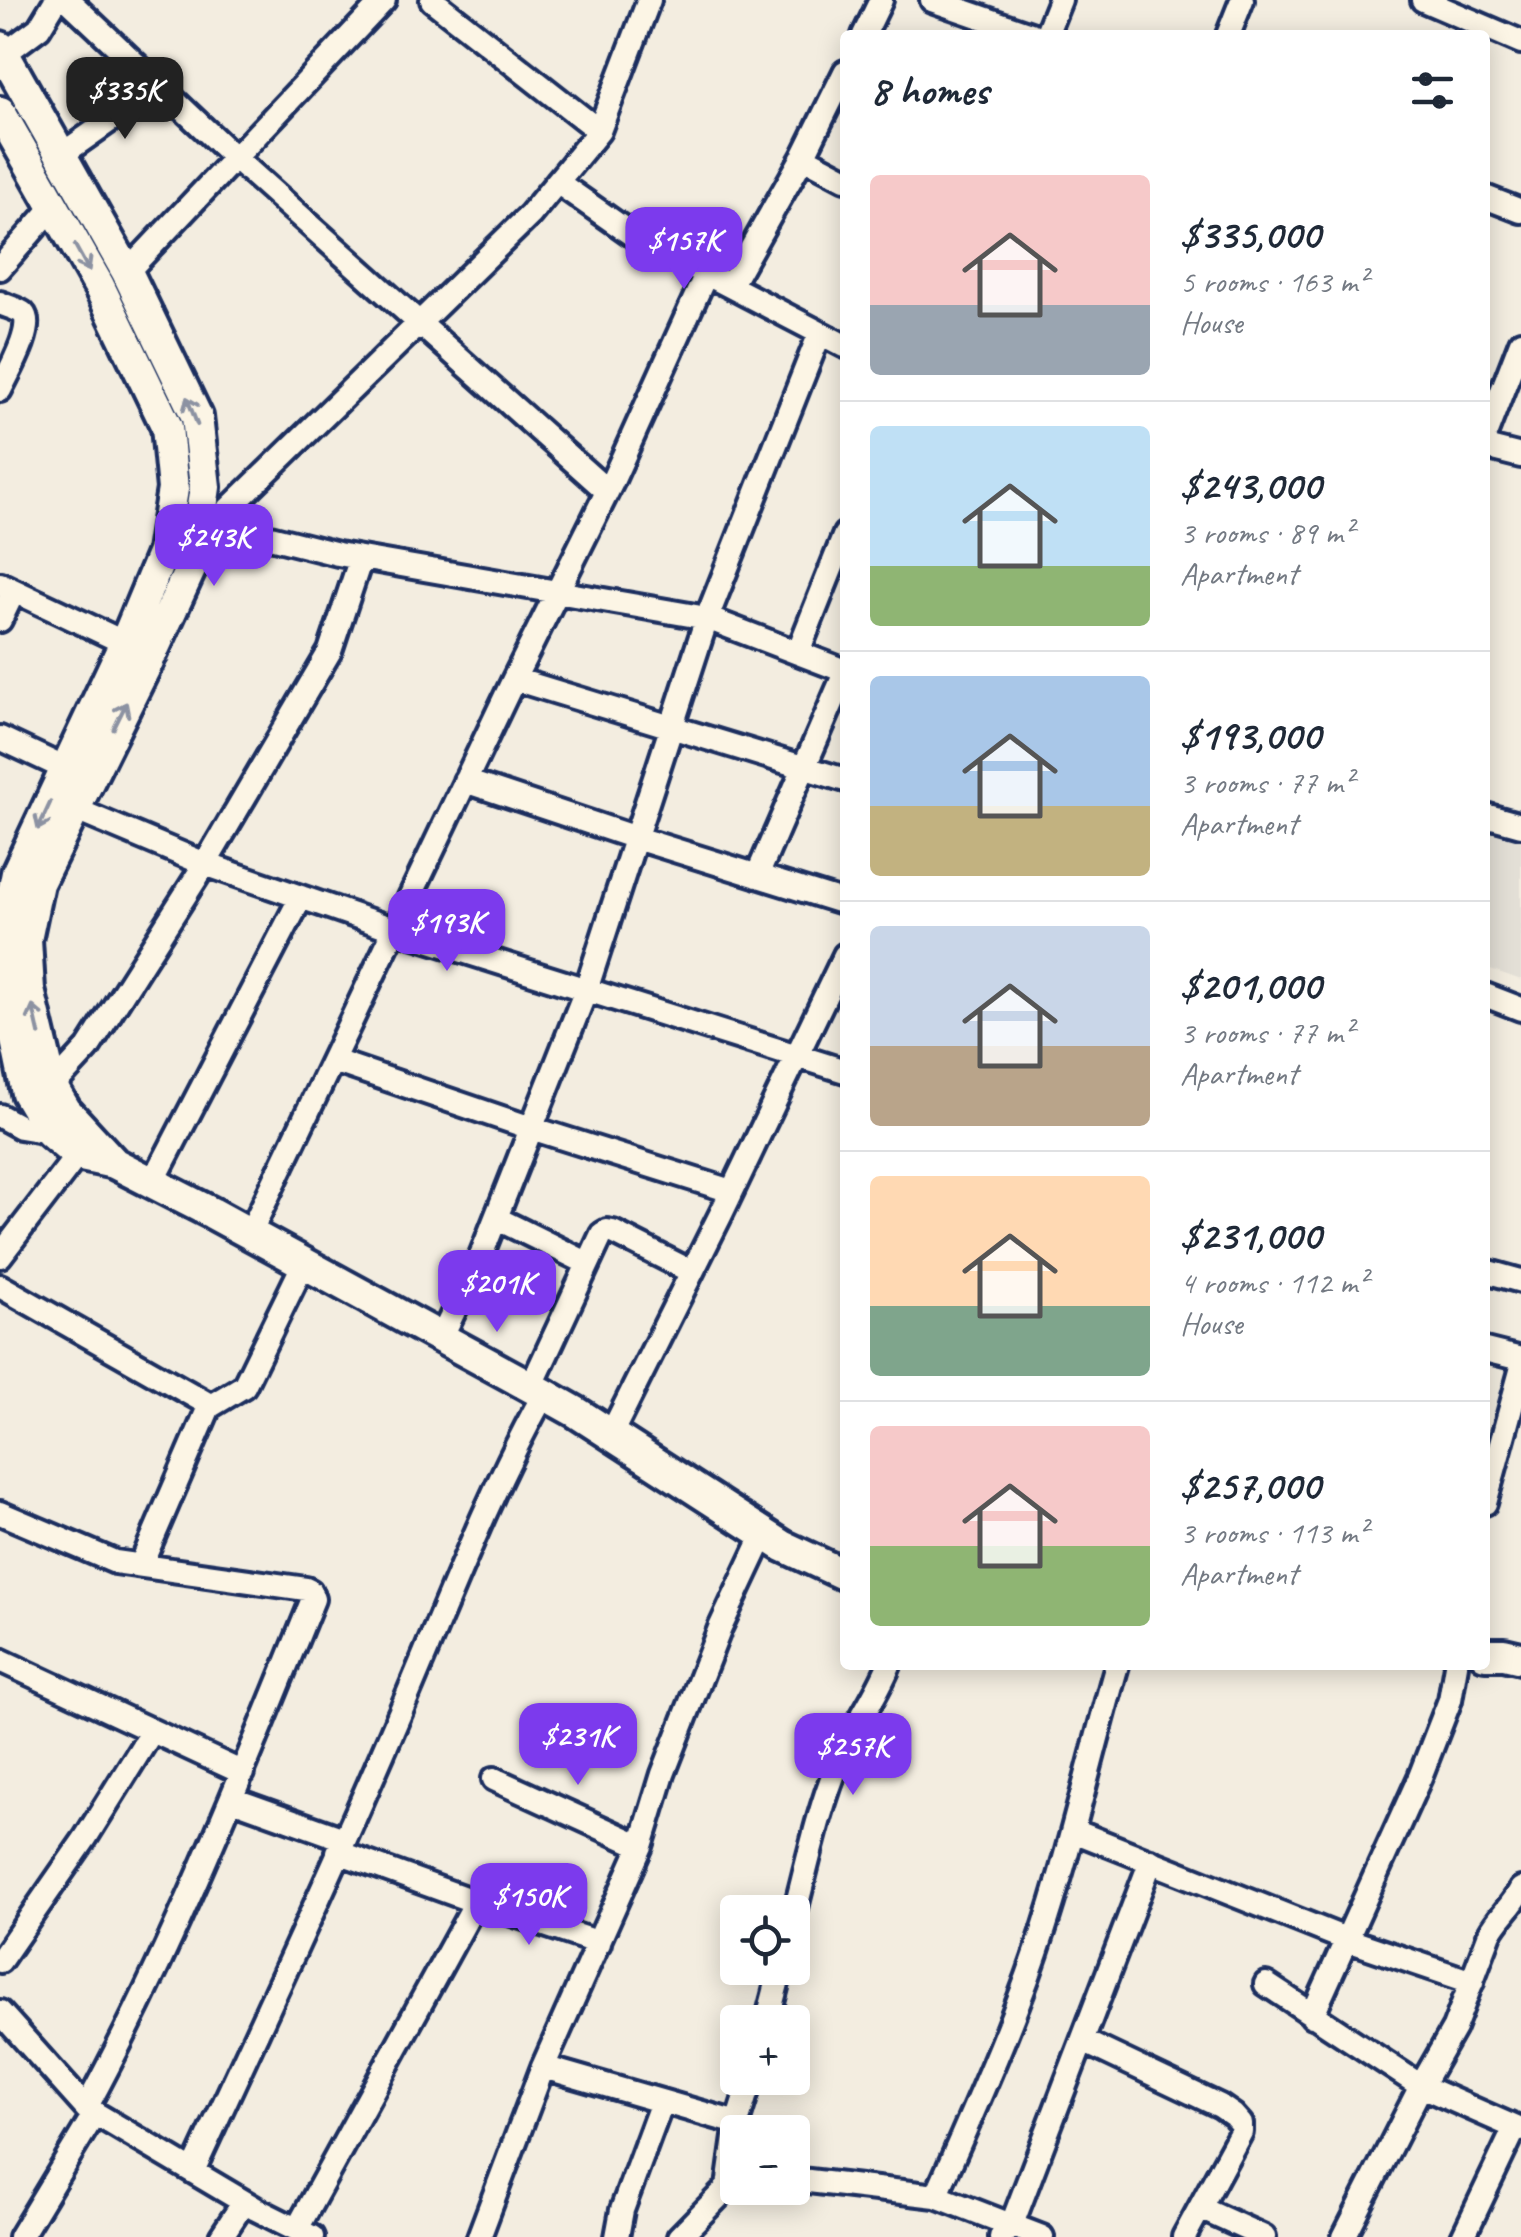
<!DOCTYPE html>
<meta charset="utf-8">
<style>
:root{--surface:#fff;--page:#f6f6f7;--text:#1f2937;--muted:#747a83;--line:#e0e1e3;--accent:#7c3aed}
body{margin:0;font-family:Caveat,sans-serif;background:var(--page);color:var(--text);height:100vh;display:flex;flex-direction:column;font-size:38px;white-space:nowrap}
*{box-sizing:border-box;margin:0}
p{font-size:32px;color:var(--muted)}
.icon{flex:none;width:55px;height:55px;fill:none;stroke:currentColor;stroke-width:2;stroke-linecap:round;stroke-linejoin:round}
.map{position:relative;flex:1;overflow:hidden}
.drawer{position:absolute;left:840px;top:30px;width:650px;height:1640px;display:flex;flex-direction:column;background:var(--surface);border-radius:10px;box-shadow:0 5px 25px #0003}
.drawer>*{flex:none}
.controls{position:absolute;left:720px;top:1895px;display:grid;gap:20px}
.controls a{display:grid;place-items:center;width:90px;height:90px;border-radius:10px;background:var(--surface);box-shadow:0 5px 25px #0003;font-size:50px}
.price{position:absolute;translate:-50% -85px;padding:0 22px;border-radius:20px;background:var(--accent);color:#fff;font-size:32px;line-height:65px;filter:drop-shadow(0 2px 5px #0008)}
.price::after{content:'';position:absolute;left:50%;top:60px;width:30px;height:22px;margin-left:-15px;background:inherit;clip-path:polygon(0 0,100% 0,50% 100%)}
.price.active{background:#222;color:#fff}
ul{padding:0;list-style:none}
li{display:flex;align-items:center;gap:30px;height:250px;padding:0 30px}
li+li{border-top:2px solid var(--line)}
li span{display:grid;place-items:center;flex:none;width:280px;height:200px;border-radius:10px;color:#555}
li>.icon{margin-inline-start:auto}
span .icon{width:120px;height:120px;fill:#fffc;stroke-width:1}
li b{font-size:42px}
h2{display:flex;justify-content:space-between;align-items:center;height:120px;padding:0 30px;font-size:42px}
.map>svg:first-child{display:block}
.built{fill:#e3dfd6}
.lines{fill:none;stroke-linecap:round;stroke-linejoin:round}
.minor-casing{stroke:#1b2f5e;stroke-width:30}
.major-casing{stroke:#1b2f5e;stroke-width:38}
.minor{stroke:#fcf5e5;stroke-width:22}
.major{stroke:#fcf5e5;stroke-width:30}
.oneway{stroke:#8c92a2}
</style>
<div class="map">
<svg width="1521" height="2237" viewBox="0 0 1521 2237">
<rect width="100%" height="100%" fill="#f3ede0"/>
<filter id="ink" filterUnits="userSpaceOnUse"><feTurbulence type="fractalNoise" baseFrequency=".01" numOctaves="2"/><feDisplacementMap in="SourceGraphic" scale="20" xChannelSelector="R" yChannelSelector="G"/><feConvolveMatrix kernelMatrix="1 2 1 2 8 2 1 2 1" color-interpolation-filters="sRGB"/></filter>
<g filter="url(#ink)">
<path class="built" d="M1485,822L1521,832V980L1485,967Z"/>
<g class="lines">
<defs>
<path id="minor" d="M68,0L235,158L607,491
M432,0L599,131
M932,0L1033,35
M1423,0L1521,42
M864,35L881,0
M1046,35L1060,0
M1228,35L1242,0
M4,54L39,28L56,0
M61,155L159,86
M803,157L845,179
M557,182L634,236L845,346
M1485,197L1521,211
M0,268L53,207
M127,272L384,0
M730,286L803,157L845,72
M0,303C6,306 18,309 23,313C36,326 7,375 0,390
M1485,435L1521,342
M1485,447L1521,456
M222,516L236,527L246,531L338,554L707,618L845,671
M197,540L530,215L599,131L649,0
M0,584L125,643
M0,620L14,591
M798,652L845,534
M514,679L845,780
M0,738L66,769
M465,781L636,838L845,903
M74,809L205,864L396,930L845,1071
M1485,815L1521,825
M757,876L845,673
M1485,995L1521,1009
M334,1061L531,1128L731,1191
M52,1087L88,1048L205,864L330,651L361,558
M0,1116L20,1127L50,1132
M153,1182L301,897
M496,1218L587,1263
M250,1233L514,679L612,482L706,274
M0,1256L85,1145
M1485,1271L1521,1281
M0,1286L210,1405
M441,1338L480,1258L586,990L707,618L820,333
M1485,1350L1521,1359
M531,1387L602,1234L607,1231L613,1232L692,1272
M611,1434L721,1214L845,955
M1485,1503L1521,1371
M0,1513L115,1562L306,1589L310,1591L313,1599C243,1771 175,1944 86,2108
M141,1565L209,1407L244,1386L304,1263
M0,1660L243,1773
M494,1779L641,1846
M232,1799L344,1839
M1074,1831L1348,1940L1472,1982
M476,1902L599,1943
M792,1923C807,1867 818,1809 841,1756C855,1725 876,1697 889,1665
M0,1961L86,1837L152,1731
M1266,1984L1421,2086L1521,2130
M0,2012L86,2108L256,2209L312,2237
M1312,2016L1420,1777L1450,1700L1456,1665
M767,2022L781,1968
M1083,2041L1220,2106L1233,2115L1241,2124V2132L1184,2237
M543,2067L737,2123
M193,2171C262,2022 332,1872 397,1720C444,1611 486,1498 544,1394
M792,2179L936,2196L1042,2237
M728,2187L737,2123L751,2078
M936,2196C968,2123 1001,2050 1028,1976C1065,1874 1087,1769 1117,1665
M1200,2208L1264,2237
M297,2229L476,1902L338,1852
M20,2237L95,2113
M221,2237L244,2202
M479,2237L543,2067L641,1846L663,1774L720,1628L764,1534
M617,2237L622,2210L662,2102
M679,2237L728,2187L738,2185
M1001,2237L1012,2224L1151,1861
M1344,2237L1421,2086L1454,2028L1490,1933C1499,1916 1513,1906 1521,1889
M1463,2237L1515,2128"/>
<path id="major" d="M0,47L127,272L197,417L205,487L194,561L148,661L38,883L26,940L29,990L52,1087L66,1111L114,1163
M0,112L99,286L167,427L173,489L163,552L125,643L17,873L4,939L7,996L27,1093L50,1132L77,1155L114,1163L212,1213L544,1394L576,1412L783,1546L845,1575
M1485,1654H1504L1521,1658"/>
</defs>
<use href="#minor" class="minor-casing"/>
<use href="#major" class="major-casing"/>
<use href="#minor" class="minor"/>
<use href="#major" class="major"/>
</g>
<defs><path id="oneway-shaft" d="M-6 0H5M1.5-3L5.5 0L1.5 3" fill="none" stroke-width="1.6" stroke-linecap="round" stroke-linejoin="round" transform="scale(2.5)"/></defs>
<g class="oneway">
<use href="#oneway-shaft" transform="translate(82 258) rotate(61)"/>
<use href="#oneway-shaft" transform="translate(192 411) rotate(-111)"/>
<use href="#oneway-shaft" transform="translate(120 716) rotate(-64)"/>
<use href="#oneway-shaft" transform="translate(44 816) rotate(115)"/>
<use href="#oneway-shaft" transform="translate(36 1020) rotate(-103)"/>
</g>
</g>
</svg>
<div class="controls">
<a><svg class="icon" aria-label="locate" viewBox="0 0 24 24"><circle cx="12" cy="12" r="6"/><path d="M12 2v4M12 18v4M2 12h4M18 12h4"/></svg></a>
<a>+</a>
<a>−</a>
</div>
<b class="price active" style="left:125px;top:142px">$335K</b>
<b class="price" style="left:684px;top:292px">$157K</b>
<b class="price" style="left:214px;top:589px">$243K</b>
<b class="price" style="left:447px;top:974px">$193K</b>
<b class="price" style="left:497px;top:1335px">$201K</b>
<b class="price" style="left:578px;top:1788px">$231K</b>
<b class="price" style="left:853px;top:1798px">$257K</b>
<b class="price" style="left:529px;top:1948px">$150K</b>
<section class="drawer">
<h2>8 homes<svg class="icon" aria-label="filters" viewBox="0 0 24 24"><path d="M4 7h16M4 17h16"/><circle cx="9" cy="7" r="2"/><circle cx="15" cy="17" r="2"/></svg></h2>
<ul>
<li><span style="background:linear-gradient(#f6c9c9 65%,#9aa5b1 0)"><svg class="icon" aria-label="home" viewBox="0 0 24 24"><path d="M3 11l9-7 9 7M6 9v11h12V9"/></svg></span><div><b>$335,000</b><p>5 rooms · 163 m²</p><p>House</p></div></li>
<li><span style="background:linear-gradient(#bfe0f5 70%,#8fb573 0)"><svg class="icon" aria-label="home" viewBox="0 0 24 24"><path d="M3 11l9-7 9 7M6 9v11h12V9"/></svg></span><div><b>$243,000</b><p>3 rooms · 89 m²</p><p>Apartment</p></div></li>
<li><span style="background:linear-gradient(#a9c7e8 65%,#c2b280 0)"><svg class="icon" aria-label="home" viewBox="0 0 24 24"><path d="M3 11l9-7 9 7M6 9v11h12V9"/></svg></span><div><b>$193,000</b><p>3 rooms · 77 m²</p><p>Apartment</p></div></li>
<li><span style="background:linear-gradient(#c9d6e8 60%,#b9a48a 0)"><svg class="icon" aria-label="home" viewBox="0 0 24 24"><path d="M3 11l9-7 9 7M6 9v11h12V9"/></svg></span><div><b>$201,000</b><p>3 rooms · 77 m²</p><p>Apartment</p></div></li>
<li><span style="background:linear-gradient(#ffd9b3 65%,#7fa58c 0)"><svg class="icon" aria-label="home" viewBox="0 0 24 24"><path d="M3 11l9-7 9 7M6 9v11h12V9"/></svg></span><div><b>$231,000</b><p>4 rooms · 112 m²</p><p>House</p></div></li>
<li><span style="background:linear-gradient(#f6c9c9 60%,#8fb573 0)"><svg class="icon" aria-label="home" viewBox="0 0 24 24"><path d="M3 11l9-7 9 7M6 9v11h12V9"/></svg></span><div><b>$257,000</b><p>3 rooms · 113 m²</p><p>Apartment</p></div></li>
</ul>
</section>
</div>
